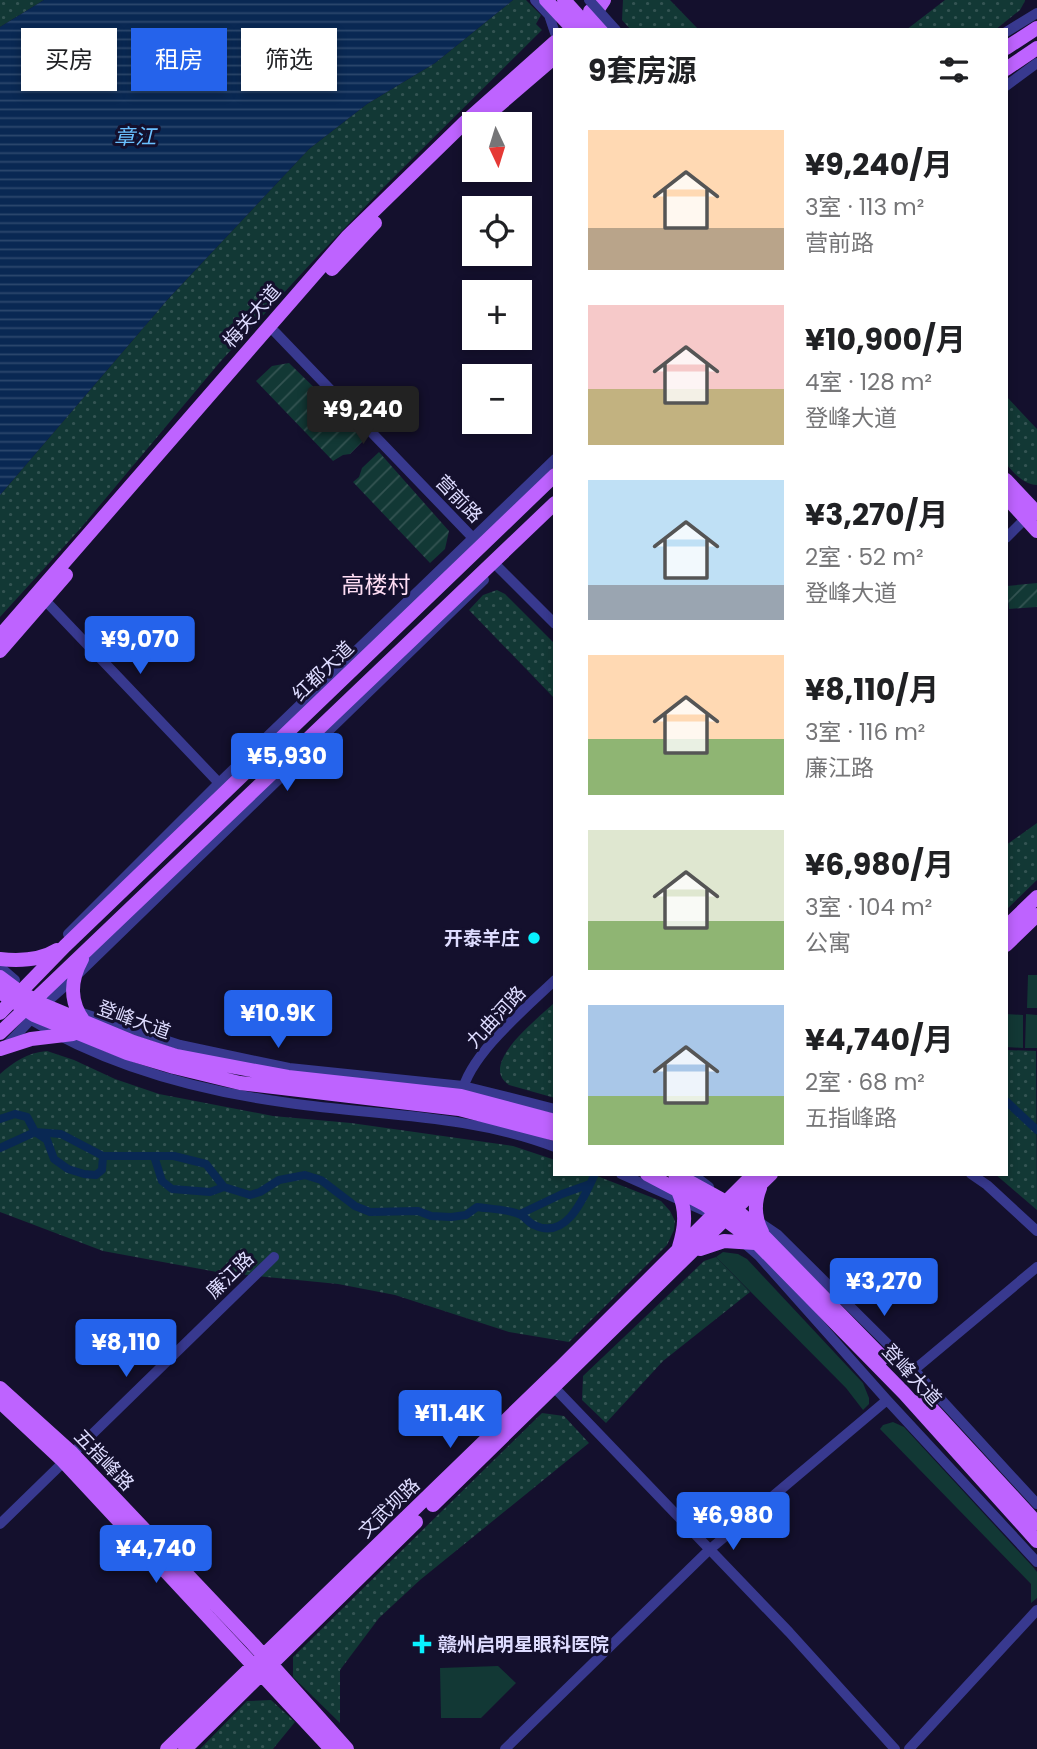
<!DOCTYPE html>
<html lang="zh">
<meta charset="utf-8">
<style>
:root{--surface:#fff;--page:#f6f6f6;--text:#202124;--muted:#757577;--accent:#2563eb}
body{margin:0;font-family:Poppins,"Noto Sans SC",sans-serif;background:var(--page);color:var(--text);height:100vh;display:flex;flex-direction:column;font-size:26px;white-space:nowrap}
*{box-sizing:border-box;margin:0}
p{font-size:23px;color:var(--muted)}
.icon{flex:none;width:38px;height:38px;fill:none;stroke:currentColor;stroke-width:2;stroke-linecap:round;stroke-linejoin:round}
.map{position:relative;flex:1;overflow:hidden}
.panel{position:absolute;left:553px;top:28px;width:455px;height:1148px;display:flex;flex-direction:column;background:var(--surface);border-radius:0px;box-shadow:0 4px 10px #0003}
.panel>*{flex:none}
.banner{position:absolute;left:21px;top:28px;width:427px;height:63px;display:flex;gap:14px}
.needle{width:46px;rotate:176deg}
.controls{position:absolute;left:462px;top:112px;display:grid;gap:14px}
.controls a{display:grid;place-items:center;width:70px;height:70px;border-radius:0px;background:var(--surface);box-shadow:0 4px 10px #0003;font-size:35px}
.price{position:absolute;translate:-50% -60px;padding:0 16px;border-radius:7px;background:var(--accent);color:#fff;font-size:23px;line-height:46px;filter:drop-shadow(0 2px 4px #0008)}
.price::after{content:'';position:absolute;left:50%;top:42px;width:21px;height:16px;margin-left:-10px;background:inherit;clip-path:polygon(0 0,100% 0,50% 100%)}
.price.active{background:#222;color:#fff}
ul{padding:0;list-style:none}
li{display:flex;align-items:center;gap:21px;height:175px;padding:0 35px}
li span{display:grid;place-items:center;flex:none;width:196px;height:140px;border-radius:0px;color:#555}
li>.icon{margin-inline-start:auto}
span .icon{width:84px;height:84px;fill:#fffc;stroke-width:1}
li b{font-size:30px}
h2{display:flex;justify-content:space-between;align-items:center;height:84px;padding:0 35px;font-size:30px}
.tag{padding:0 24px;border-radius:0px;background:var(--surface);box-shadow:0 4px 10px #0003;font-size:24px;line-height:63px}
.tag.active{background:var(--accent);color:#fff}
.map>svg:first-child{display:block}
.grass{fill:#123835}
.park{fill:url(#park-dots)}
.garden{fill:url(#garden-furrows)}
.water{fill:url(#water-rules)}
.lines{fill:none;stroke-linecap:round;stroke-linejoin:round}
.canal{stroke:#092853;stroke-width:8}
.minor{stroke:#38398f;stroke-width:10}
.major{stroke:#be63ff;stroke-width:14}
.minor-bridge{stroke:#38398f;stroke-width:10}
.major-bridge{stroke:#be63ff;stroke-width:14}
.poi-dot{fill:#08f1ff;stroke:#14102d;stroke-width:2.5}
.labels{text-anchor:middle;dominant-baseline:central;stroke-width:6;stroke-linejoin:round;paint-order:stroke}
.street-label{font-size:19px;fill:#dedcff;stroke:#14102d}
.poi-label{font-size:19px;font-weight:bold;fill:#dedcff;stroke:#14102d;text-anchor:end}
.water-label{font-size:21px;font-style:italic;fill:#6ac1ff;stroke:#14102d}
.quarter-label{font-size:23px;fill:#ffdef4;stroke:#14102d}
</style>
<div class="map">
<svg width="1037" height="1749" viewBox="0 0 1037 1749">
<defs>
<pattern id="park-dots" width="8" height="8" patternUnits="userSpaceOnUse" patternTransform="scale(1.75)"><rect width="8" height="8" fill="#123835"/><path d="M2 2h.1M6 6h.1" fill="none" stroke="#345453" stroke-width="1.8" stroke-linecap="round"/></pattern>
<pattern id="garden-furrows" width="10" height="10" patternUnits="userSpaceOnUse" patternTransform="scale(1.75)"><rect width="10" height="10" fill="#123835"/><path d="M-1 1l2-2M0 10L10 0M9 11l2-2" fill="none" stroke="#345453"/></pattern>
<pattern id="water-rules" width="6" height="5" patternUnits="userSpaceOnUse" patternTransform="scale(1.75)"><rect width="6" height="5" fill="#092853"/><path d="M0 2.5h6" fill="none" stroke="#2c476d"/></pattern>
</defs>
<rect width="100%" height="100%" fill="#14102d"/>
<path class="grass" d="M1028,975H1037V1008H1027Z
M1006,1014L1023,1015V1048L1006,1047Z
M1026,1014L1037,1015V1048H1025Z
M723,1252L738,1254L747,1259L863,1383L869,1398V1404L863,1410L846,1388L716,1257Z
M893,1422L904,1427L1034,1568L1037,1572V1598L1031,1603V1584L880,1429L883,1425Z
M498,1666L516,1683L481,1718H441L440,1668Z"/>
<path class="park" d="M0,0H44L0,27Z
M513,0H526L541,15L536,24L542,30L386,185L315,259L220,362L80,529L0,617V495L168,299L309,149L367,104L435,63Z
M623,0H670L699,30H631L622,20Z
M945,0H1025V1L1020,10L995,30H906Z
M1006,396L1037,429V485C1023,484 1015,474 1006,464Z
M497,590L505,594L555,644V699L469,610L483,595Z
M1037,823V880L1006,910V845Z
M555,1002V1098L509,1085C477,1064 539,1018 555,1002Z
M1006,1050L1036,1051L1037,1210L995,1174H1006Z
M47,1051L74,1060L115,1079L159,1094L273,1116L351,1123L513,1146L555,1160V1174H592L661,1201L670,1211L675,1221L674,1230L667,1245L569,1342L509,1332L395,1295L338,1284L217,1272L103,1251L0,1212V1074C15,1061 27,1053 47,1051Z
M716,1257L750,1292L663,1361L606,1423L582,1400L583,1376L704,1261Z
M542,1413L564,1416L589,1443L420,1580L379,1618L340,1670V1723L293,1677V1657Z
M271,1700L295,1722L273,1749H200L247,1701Z"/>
<path class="garden" d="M289,363L366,438L350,454L343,455L333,461L256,381L272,366Z
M379,452L449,531L445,549L430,563L353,482L359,477L362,468Z
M1037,583V607L1009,609L1007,586Z"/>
<path class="water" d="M44,0H513L435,63L367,104L309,149L168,299L0,495V27Z"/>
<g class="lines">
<path class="canal" d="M1006,1101L1037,1130
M0,1119L15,1114L27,1117L35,1132L47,1140L54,1159L68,1169L84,1174L96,1175L102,1170L103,1156H154L162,1181L172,1189L210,1192L224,1187L250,1195L260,1192L279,1180L305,1175L321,1180L355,1206L370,1212L418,1211L431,1216L451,1217L466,1215L477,1207C490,1209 509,1209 521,1215C526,1218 529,1223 534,1225C567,1241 584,1197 595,1174
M0,1148L35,1132L61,1134L103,1156
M154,1156H174L206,1164L224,1187
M520,1214L562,1194L590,1184"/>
<path class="minor" d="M535,0L549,15L555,33
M1006,32L1037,13
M1006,86L1037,63
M275,332L473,538
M1006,538L1030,514
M498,567L555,624
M40,595L219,783
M68,934L219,783L555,459
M0,967L15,980
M76,1011L180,1045L289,1068L463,1086L555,1109
M28,1018C106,1066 199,1091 289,1103C378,1116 469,1114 555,1147
M7,1045L48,1001L73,979L484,580
M462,1093C469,1055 527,1007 555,980
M621,1174L707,1212
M692,1174L709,1187
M971,1174L987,1185L1037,1231
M756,1220L778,1235L914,1370L1037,1504
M743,1242L759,1256L887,1400L1037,1562
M914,1370L1037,1267
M549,1382L789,1632L895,1749
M0,1524L274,1257
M505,1749L709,1550L887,1400
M909,1749L1037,1610"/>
<path class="major" d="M590,11L608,30
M581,30L594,15L604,0
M1006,48L1037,28
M1006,69L1037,48
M477,124L555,57
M332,269L375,223
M1006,480L1037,513
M1006,497L1037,531
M0,636L347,237L464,123L555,42
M0,651L66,575
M1006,927L1037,897
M1006,945L1037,915
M0,959C19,961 41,960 57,950
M82,959C70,981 69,1002 85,1023
M0,977L20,992L44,1005L133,1042L176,1056L288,1077L461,1096L555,1121
M0,992L34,1015L127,1053L174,1067L240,1083L459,1109L555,1134
M0,1013L65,946L555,475
M0,1033L555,503
M0,1049L31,1039L73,1034
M647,1174L704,1204L758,1244L904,1393L1037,1541
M675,1174L726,1202L748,1220L883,1358
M760,1188C754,1203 754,1217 762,1232
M678,1191C687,1211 685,1227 679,1247
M700,1249L724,1241L755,1243
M0,1388L72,1453L253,1644L347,1749
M922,1398L1037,1523
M0,1402L63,1461L331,1749
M433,1505L771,1174
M167,1749L562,1366L754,1174
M185,1749L416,1522"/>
<path class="minor-bridge" d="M589,0L616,30"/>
<path class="major-bridge" d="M546,0L574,30
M564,0L591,30"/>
</g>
<g class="poi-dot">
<circle cx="534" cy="938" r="7"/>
<path d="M418.5 1633.5h7v7h7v7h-7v7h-7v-7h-7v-7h7z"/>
</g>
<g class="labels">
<g class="street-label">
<text transform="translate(252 316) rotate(-49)">梅关大道</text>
<text transform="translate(459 499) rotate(46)">营前路</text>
<text transform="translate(323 671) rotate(-44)">红都大道</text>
<text transform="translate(496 1017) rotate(-47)">九曲河路</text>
<text transform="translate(134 1020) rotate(20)">登峰大道</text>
<text transform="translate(230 1275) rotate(-44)">廉江路</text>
<text transform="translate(912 1375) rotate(47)">登峰大道</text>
<text transform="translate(104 1460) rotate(46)">五指峰路</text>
<text transform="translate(389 1508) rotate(-44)">文武坝路</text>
</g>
<g class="poi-label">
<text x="520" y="938">开泰羊庄</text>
<text x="438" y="1644" text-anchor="start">赣州启明星眼科医院</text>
</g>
<g class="water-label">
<text x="135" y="136">章江</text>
</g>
<g class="quarter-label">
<text x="376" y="585">高楼村</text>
</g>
</g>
</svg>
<div class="controls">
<a><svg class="needle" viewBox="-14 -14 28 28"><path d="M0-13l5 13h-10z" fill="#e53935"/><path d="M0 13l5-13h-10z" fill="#757577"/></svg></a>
<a><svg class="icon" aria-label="locate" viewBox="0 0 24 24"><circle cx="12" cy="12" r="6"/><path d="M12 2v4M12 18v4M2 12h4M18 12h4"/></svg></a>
<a>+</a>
<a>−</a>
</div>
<b class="price active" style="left:363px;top:446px">¥9,240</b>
<b class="price" style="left:140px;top:676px">¥9,070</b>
<b class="price" style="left:287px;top:793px">¥5,930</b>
<b class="price" style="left:278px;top:1050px">¥10.9K</b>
<b class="price" style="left:884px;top:1318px">¥3,270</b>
<b class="price" style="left:126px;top:1379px">¥8,110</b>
<b class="price" style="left:450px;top:1450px">¥11.4K</b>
<b class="price" style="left:733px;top:1552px">¥6,980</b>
<b class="price" style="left:156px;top:1585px">¥4,740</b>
<div class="banner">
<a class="tag">买房</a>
<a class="tag active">租房</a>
<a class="tag">筛选</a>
</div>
<section class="panel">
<h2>9套房源<svg class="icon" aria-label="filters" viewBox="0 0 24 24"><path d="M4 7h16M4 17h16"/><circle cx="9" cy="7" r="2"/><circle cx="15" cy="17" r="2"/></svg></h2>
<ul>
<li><span style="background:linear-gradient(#ffd9b3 70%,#b9a48a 0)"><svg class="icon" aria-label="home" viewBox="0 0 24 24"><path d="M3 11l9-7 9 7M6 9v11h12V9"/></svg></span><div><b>¥9,240/月</b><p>3室 · 113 m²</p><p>营前路</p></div></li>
<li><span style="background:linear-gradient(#f6c9c9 60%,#c2b280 0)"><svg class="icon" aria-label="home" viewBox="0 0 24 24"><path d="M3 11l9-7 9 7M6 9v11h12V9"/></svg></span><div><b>¥10,900/月</b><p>4室 · 128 m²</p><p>登峰大道</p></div></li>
<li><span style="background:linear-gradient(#bfe0f5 75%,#9aa5b1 0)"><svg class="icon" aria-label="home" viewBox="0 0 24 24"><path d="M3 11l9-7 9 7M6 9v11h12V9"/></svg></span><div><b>¥3,270/月</b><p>2室 · 52 m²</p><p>登峰大道</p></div></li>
<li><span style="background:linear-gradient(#ffd9b3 60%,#8fb573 0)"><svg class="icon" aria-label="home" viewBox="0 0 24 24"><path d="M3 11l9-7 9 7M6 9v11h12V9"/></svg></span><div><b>¥8,110/月</b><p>3室 · 116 m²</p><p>廉江路</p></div></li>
<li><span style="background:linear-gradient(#dfe7d0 65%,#8fb573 0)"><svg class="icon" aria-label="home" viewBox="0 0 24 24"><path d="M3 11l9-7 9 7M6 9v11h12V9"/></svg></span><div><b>¥6,980/月</b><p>3室 · 104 m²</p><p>公寓</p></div></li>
<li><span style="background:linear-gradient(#a9c7e8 65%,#8fb573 0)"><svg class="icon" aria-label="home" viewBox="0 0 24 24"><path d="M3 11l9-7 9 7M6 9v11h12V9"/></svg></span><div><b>¥4,740/月</b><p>2室 · 68 m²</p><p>五指峰路</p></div></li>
</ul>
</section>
</div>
